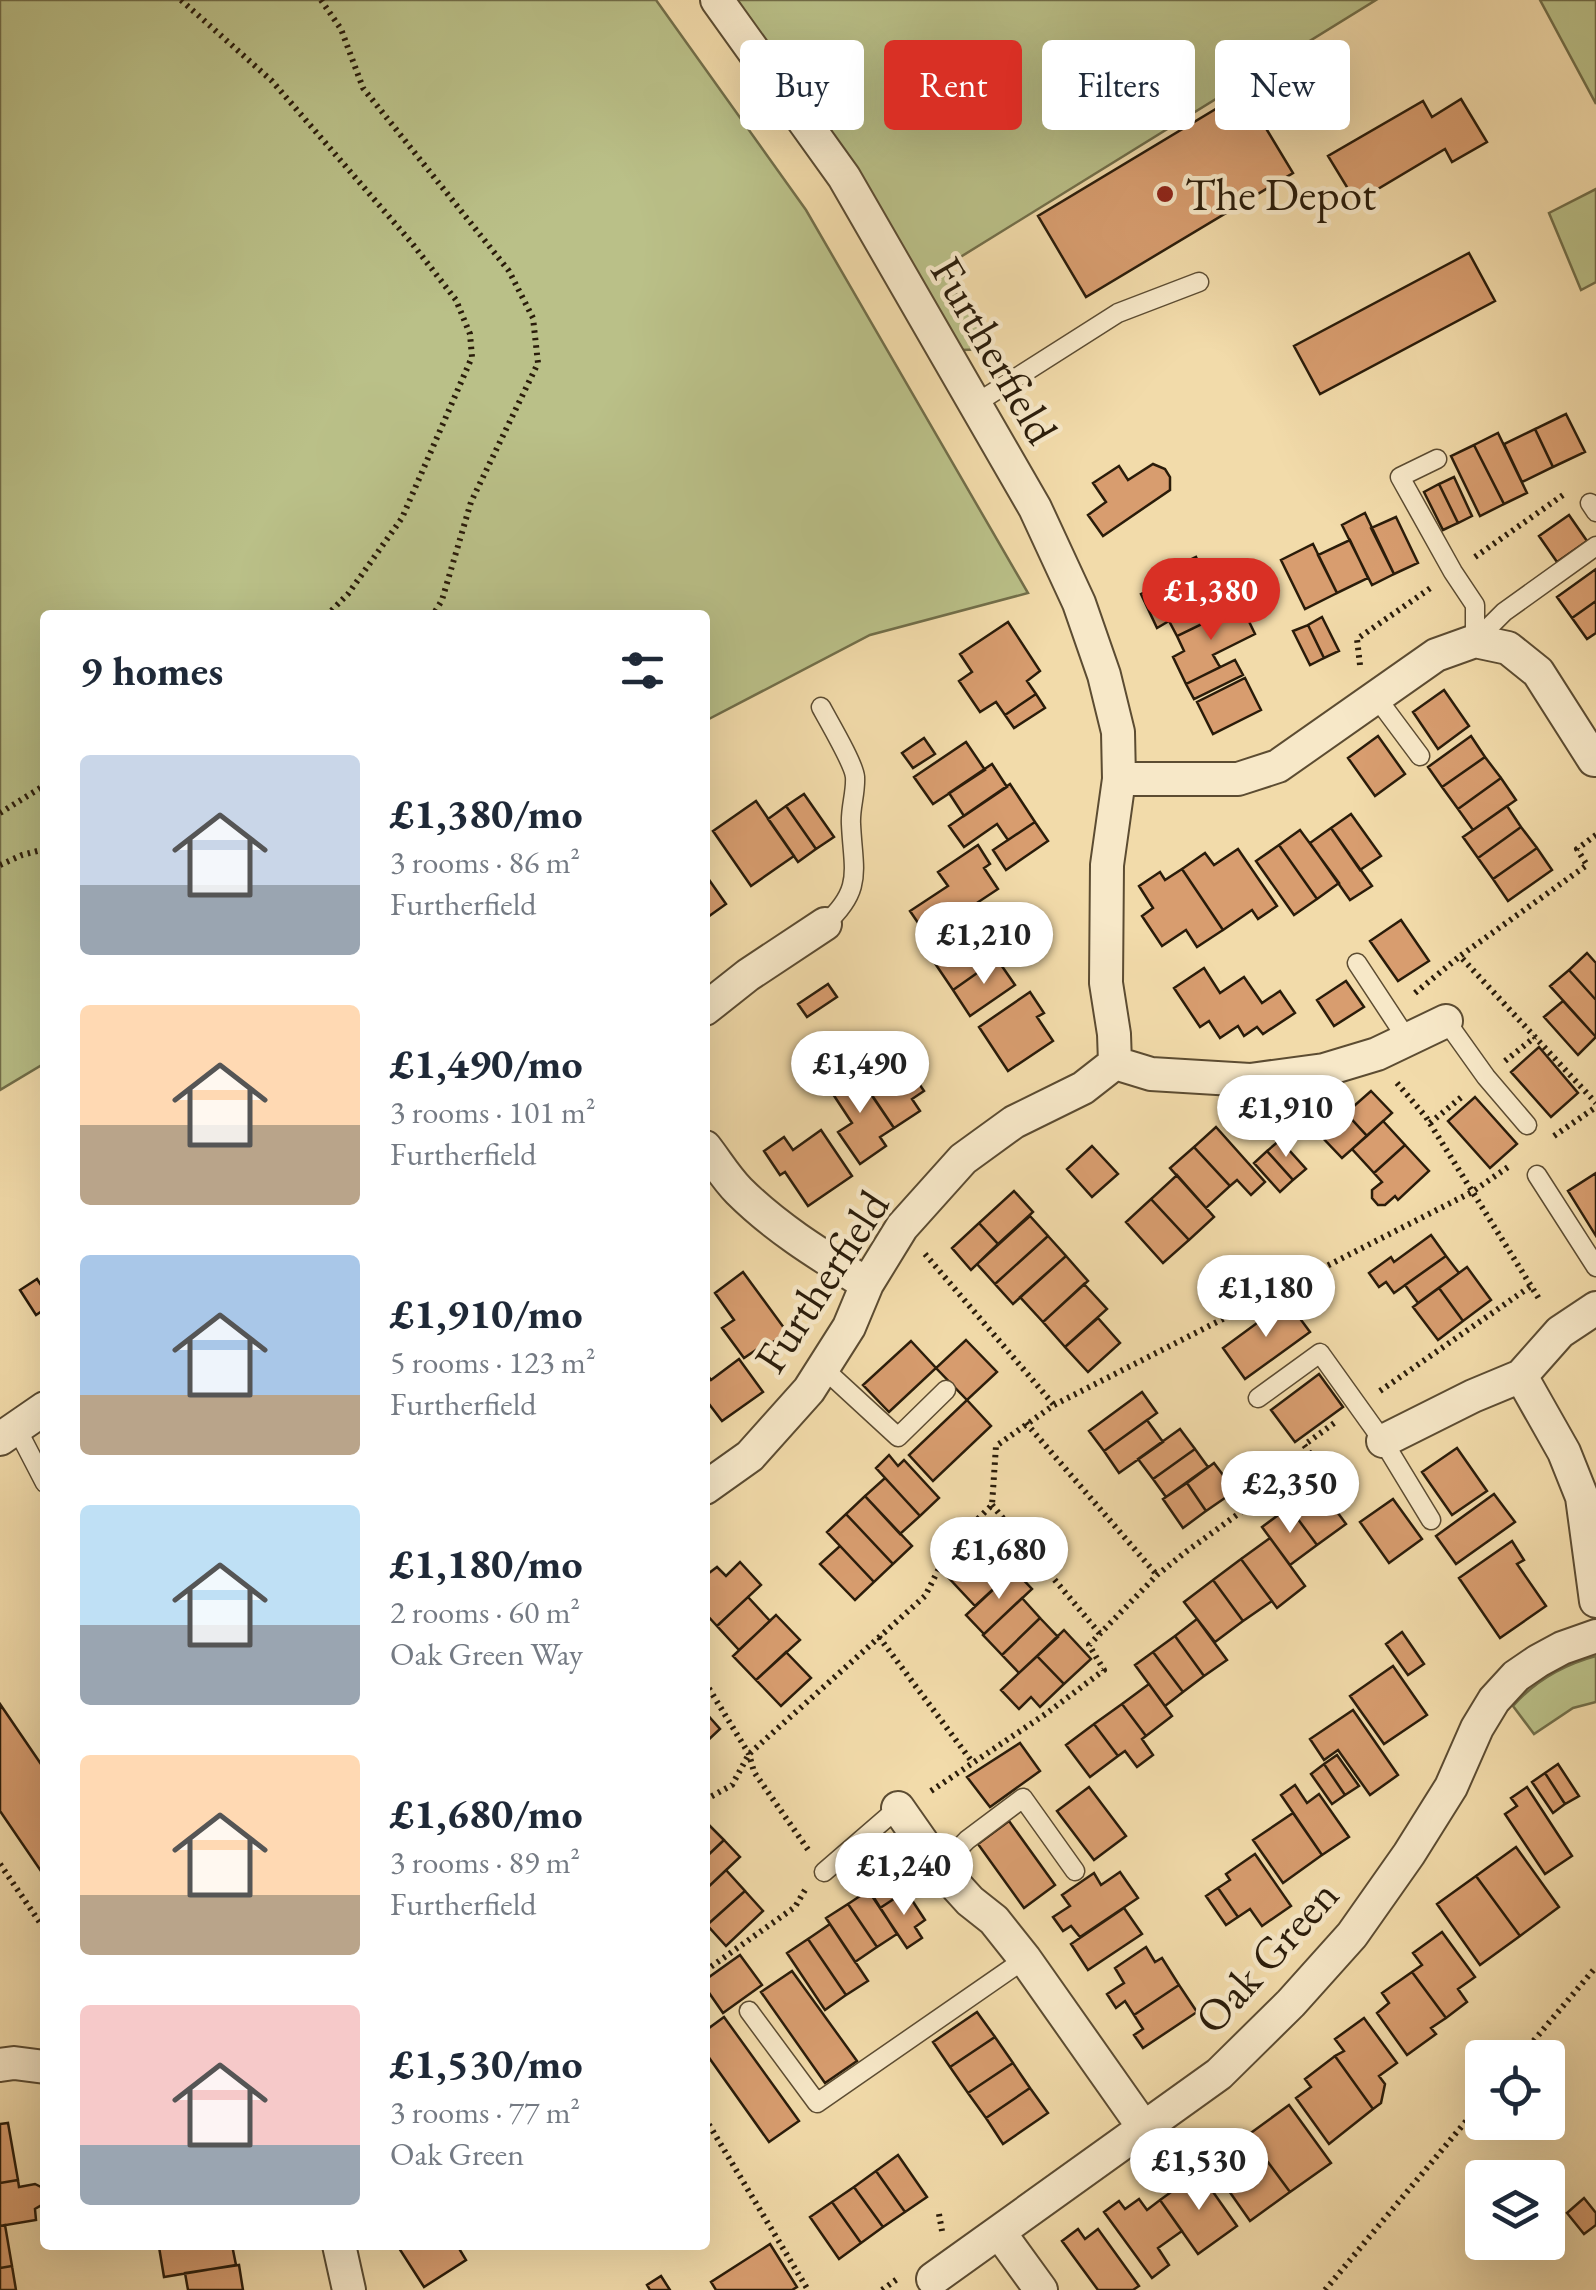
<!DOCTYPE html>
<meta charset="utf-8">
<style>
:root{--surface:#fff;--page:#f6f6f7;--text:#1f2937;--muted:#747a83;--accent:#d93025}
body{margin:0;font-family:"EB Garamond",serif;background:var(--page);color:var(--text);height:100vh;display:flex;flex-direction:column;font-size:38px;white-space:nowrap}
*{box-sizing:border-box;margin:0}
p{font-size:32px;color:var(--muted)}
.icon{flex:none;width:55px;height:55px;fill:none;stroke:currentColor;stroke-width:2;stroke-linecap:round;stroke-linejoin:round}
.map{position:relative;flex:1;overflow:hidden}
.side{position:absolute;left:40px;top:610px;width:670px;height:1640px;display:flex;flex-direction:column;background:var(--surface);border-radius:10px;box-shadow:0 10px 40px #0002}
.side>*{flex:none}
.hud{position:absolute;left:740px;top:40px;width:705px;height:90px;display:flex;gap:20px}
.tools{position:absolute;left:1465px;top:2040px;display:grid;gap:20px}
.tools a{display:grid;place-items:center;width:100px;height:100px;border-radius:10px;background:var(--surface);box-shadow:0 10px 40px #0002;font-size:50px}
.price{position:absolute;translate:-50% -85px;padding:0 22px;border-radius:35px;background:#fff;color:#222;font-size:32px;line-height:65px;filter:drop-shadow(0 2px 5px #0008)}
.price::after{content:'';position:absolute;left:50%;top:60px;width:30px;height:22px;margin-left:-15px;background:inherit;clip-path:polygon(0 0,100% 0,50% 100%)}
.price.current{background:var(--accent);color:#fff}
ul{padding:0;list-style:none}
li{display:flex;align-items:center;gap:30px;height:250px;padding:0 40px}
li span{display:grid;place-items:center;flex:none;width:280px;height:200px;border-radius:10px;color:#555}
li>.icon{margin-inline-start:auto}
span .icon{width:120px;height:120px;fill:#fffc;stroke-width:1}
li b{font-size:42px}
h2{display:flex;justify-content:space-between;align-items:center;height:120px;padding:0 40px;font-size:42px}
.chip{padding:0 35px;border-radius:10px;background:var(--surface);box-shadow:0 10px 40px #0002;font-size:35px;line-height:90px}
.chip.current{background:var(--accent);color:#fff}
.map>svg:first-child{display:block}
.green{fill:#bac088;stroke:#726e49;stroke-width:2.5}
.building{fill:#d89d6f;stroke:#2a1c0a;stroke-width:2.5}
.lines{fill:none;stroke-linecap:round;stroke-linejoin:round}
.service-casing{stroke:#5c4c32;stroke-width:21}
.minor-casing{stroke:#5c4c32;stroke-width:36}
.path{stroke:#2a1c0a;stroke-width:6;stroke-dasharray:2.5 5;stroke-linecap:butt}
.service{stroke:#f7e8c8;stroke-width:18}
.minor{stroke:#f7e8c8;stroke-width:32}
.poi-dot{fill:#8f2418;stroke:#f7e8c8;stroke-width:4}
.labels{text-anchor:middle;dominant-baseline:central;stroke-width:9;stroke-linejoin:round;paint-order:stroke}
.poi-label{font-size:45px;fill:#2a1c0a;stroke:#f7e8c8;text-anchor:start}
.street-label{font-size:45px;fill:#2a1c0a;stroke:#f7e8c8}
</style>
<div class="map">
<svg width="1596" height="2290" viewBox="0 0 1596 2290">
<rect width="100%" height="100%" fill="#f2dbaa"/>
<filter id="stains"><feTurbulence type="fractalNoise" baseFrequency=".002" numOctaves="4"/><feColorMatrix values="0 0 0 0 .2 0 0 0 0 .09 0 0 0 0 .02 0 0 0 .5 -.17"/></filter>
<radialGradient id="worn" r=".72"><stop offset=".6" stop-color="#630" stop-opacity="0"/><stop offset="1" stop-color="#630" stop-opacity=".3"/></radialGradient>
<path class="green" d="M0,0H656L806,210L1028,593L870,635L705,721V615H45V1063L0,1090Z
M734,0H1376L941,269L992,349L961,350Z
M1540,0H1596V104Z
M1596,189V282L1581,290L1549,213Z
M1596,1656V1702L1573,1708L1534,1734L1513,1706C1536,1680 1563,1665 1596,1656Z"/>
<path class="building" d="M1244,92L1293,173L1086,297L1038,216Z
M1461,99L1487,142L1452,162L1445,149L1356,202L1328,156L1423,101L1432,117Z
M1469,253L1495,301L1320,394L1294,346Z
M1566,414L1585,452L1553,467L1535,429Z
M1535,429L1553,467L1522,482L1504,444Z
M1498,433L1527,493L1504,504L1474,445Z
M1474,445L1504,504L1480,516L1451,456Z
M1153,464L1165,469L1170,477V490L1103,536L1088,515L1106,502L1093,483L1119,466L1128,480Z
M1454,477L1472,516L1458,523L1439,484Z
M1439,484L1458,523L1443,530L1424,492Z
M1365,513L1394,574L1372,585L1342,525Z
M1569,515L1587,541L1557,562L1539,536Z
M1396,517L1418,563L1394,574L1371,528Z
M1350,540L1368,578L1337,593L1318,555Z
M1313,544L1337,593L1305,609L1281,560Z
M1196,557L1224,613L1177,636L1169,621L1157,628L1141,594L1173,578L1169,570Z
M1596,569V601L1572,618L1557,597Z
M1596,601V633L1587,639L1572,618Z
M1241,605L1255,634L1213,655L1220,667L1186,684L1173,657L1184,651L1177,636Z
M1322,617L1339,651L1324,658L1308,625Z
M1008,622L1040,671L1027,681L1036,694L1005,715L996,702L980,712L959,681L972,672L960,654Z
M1308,625L1324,658L1310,665L1293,631Z
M1235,660L1243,675L1194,699L1186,684Z
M1245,678L1261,710L1213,734L1197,702Z
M1444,690L1469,726L1438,749L1413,712Z
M1036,694L1045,708L1014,728L1005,715Z
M1378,736L1405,774L1375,796L1348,758Z
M1471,736L1485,757L1442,787L1428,767Z
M924,738L935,754L913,768L902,753Z
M966,742L985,770L933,804L914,777Z
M1485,757L1501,778L1458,809L1442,787Z
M992,764L1007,787L964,816L949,793Z
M1501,778L1516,800L1473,830L1458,809Z
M1010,784L1035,822L1008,840L997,824L964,847L949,826Z
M804,794L834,837L816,849L786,806Z
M756,801L794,856L751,886L713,831Z
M786,806L816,849L798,862L768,819Z
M1507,806L1521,827L1478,858L1463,837Z
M1351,814L1381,856L1360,870L1331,828Z
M1035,822L1048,841L1006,870L993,850Z
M1521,827L1537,848L1493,879L1478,858Z
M1331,828L1372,886L1350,900L1310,843Z
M1300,830L1339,883L1317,899L1279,845Z
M978,845L990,864L984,868L998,889L927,936L910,911L948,886L938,872Z
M1279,845L1317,899L1294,915L1256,861Z
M1537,848L1552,870L1508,901L1493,879Z
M1238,849L1277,906L1258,919L1252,910L1223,930L1182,869L1205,853L1214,865Z
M1182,869L1223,930L1197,947L1186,930L1162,946L1142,916L1153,908L1139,886L1160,872L1165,880Z
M705,874L726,904L705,919Z
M971,920L997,959L953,990L926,950Z
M1401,920L1429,961L1398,981L1370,941Z
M1587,953L1596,963V1000L1569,970Z
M997,959L1015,985L970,1016L953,990Z
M1204,968L1220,993L1244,977L1262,1003L1280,991L1295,1013L1263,1034L1257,1027L1244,1036L1238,1026L1220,1038L1209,1021L1200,1027L1174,988Z
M1569,970L1596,1000V1037L1550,986Z
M1346,981L1364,1007L1334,1026L1317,1000Z
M828,984L837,997L807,1017L798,1004Z
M1030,992L1044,1013L1037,1017L1053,1041L1008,1071L979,1027Z
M1563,1001L1596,1037L1578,1055L1544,1017Z
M894,1047L924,1091L912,1099L920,1111L894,1128L864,1084L874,1077L867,1065Z
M1539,1047L1578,1093L1551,1117L1511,1072Z
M853,1067L894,1128L880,1137L886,1146L860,1164L838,1132L852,1123L827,1085Z
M1371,1091L1392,1113L1367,1136L1346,1113Z
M1475,1097L1517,1144L1490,1168L1448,1121Z
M1346,1113L1367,1136L1342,1158L1321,1136Z
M1383,1121L1405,1145L1374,1173L1352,1149Z
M1216,1127L1265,1182L1251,1195L1237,1180L1230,1186L1194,1147Z
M821,1130L852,1176L808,1206L785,1172L780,1175L764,1151L784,1137L793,1150Z
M1280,1140L1306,1169L1293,1180L1267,1151Z
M1405,1145L1429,1171L1398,1200L1395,1196L1385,1205H1378L1372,1198V1190L1382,1182L1374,1173Z
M1092,1146L1118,1174L1092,1197L1067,1169Z
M1194,1147L1230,1186L1206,1208L1170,1168Z
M1267,1151L1293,1180L1280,1192L1254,1163Z
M1596,1173V1236L1568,1191Z
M1177,1175L1214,1217L1189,1240L1151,1199Z
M1014,1191L1033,1212L998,1244L979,1223Z
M1151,1199L1189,1240L1163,1263L1126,1222Z
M1030,1216L1048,1236L995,1284L977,1264Z
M979,1223L998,1244L971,1270L952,1248Z
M1431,1235L1446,1256L1394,1293L1386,1282L1379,1287L1369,1273L1391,1257L1394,1262Z
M1048,1236L1066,1256L1013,1304L995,1284Z
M1066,1256L1088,1281L1043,1322L1020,1297Z
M1446,1256L1459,1273L1418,1303L1405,1285Z
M1467,1267L1491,1300L1463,1321L1439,1288Z
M743,1272L787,1332L758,1353L756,1350L744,1358L722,1328L734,1320L715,1293Z
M37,1279L45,1291V1309L36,1315L20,1290Z
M1084,1284L1107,1309L1065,1347L1043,1322Z
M1439,1288L1463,1321L1438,1340L1413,1307Z
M1287,1301L1310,1332L1245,1379L1223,1348Z
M1098,1318L1120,1343L1088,1372L1065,1347Z
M966,1340L997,1372L967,1400L936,1368Z
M911,1341L936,1368L889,1412L863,1385Z
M739,1359L763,1392L722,1421L709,1404L705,1407V1372L711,1380Z
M1319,1374L1343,1407L1295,1442L1271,1410Z
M1142,1392L1157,1413L1104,1451L1089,1431Z
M967,1400L991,1426L933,1481L909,1455Z
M1147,1420L1163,1442L1119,1473L1104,1451Z
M1180,1429L1195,1449L1153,1479L1138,1459Z
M1457,1448L1487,1491L1452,1515L1422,1472Z
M1195,1449L1208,1467L1166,1497L1153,1479Z
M889,1455L898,1466L904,1460L939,1498L920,1516L876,1468Z
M1214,1463L1235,1491L1206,1511L1187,1483Z
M885,1478L920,1516L900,1534L865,1496Z
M1187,1483L1206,1511L1183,1528L1163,1499Z
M1318,1486L1346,1524L1317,1545L1289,1507Z
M1494,1494L1515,1522L1456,1564L1436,1536Z
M865,1496L912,1546L893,1564L846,1514Z
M1393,1499L1422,1539L1389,1563L1360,1522Z
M1289,1507L1317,1545L1290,1565L1262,1527Z
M846,1514L893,1564L874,1582L827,1532Z
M984,1538L1014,1570L975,1606L946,1575Z
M1270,1538L1305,1586L1277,1608L1241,1559Z
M1512,1541L1524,1560L1517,1564L1546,1606L1500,1638L1459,1578Z
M840,1546L874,1582L855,1600L820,1564Z
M1241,1559L1272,1601L1243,1621L1213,1580Z
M740,1562L761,1585L717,1626L705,1613V1576L717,1567L726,1576Z
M1014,1570L1032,1589L984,1634L966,1615Z
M1213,1580L1243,1621L1215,1642L1184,1602Z
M748,1597L770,1621L739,1650L717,1626Z
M1022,1598L1040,1618L1002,1655L983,1635Z
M776,1615L800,1640L756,1680L733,1656Z
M1040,1618L1058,1637L1019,1673L1002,1655Z
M1197,1619L1227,1660L1204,1676L1175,1636Z
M1064,1630L1091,1659L1064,1684L1037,1656Z
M1402,1632L1424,1664L1408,1675L1386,1644Z
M1175,1636L1204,1676L1183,1692L1153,1652Z
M786,1652L811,1678L781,1706L756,1680Z
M1153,1652L1183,1692L1165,1706L1135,1665Z
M1037,1656L1064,1684L1040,1707L1031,1697L1019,1709L1001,1690Z
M1393,1666L1427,1715L1384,1744L1350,1696Z
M1149,1684L1172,1716L1146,1736L1122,1704Z
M0,1704L45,1770V1877L0,1811Z
M1122,1704L1146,1736L1142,1739L1153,1755L1137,1767L1125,1751L1118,1756L1094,1724Z
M1353,1710L1398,1775L1370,1795L1338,1750L1324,1760L1310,1739Z
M705,1712L720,1729L705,1743Z
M1094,1724L1118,1756L1090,1777L1066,1745Z
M1020,1743L1040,1771L990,1807L967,1777Z
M1337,1755L1359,1786L1345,1795L1324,1764Z
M1324,1764L1345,1795L1332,1804L1311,1774Z
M1558,1764L1579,1796L1565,1804L1545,1773Z
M1545,1773L1565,1804L1553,1813L1532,1782Z
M1295,1785L1307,1803L1319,1794L1349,1837L1322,1855L1281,1795Z
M1089,1787L1126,1836L1094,1860L1057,1811Z
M1527,1787L1572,1856L1545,1874L1505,1814L1517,1806L1511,1798Z
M1293,1813L1322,1855L1283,1883L1253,1840Z
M705,1821L724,1840L705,1858Z
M1009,1821L1055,1885L1024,1908L978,1844Z
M724,1840L740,1857L705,1890V1858Z
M1516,1847L1559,1907L1520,1936L1476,1876Z
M1255,1854L1291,1906L1262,1926L1250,1909L1238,1917L1218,1888L1230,1880L1226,1874Z
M889,1866L906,1891L880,1908L864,1884Z
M726,1870L745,1891L707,1925L705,1923V1890Z
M1120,1872L1138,1898L1080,1937L1071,1926L1063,1931L1053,1917L1070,1906L1062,1895L1094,1873L1101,1885Z
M1476,1876L1520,1936L1480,1965L1437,1904Z
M1218,1888L1238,1917L1226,1925L1206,1896Z
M869,1890L897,1934L877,1947L848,1904Z
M745,1891L763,1911L726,1946L707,1925Z
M906,1891L925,1920L915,1927L922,1938L907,1948L880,1908Z
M848,1904L877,1947L855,1962L826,1918Z
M1124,1908L1142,1934L1088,1970L1071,1944Z
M830,1924L868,1981L846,1995L808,1939Z
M1442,1932L1475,1977L1458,1989L1467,2002L1446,2018L1412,1972L1422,1965L1413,1953Z
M808,1939L846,1995L825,2010L787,1953Z
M1146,1947L1155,1962L1162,1958L1179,1985L1134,2015L1125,2001L1116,2008L1107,1994L1124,1983L1115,1968Z
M740,1955L762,1985L723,2013L705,1987V1980Z
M792,1971L857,2061L825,2083L761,1992Z
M1412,1972L1446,2018L1431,2028L1436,2034L1407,2055L1377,2013L1389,2003L1382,1993Z
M1179,1985L1197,2012L1143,2048L1134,2035L1143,2029L1134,2015Z
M977,2012L995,2037L950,2067L933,2042Z
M724,2017L799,2121L769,2142L705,2052V2031Z
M1364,2018L1397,2063L1379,2076L1385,2084L1381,2103L1373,2109L1335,2056L1344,2051L1335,2039Z
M995,2037L1013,2063L968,2093L950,2067Z
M1335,2056L1373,2109L1329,2144L1296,2098L1311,2087L1305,2079Z
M1013,2063L1030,2088L986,2118L968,2093Z
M1030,2088L1048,2113L1003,2144L986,2118Z
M1289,2105L1331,2163L1290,2192L1248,2135Z
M8,2123L18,2180L0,2183V2124Z
M1248,2135L1290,2192L1250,2221L1215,2171L1228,2161L1222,2153Z
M898,2155L927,2197L905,2212L876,2171Z
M876,2171L905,2212L883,2227L854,2187Z
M1199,2172L1237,2226L1198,2254L1160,2200Z
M18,2180L19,2187L35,2184L45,2189V2203L35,2209L36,2220L0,2226V2183Z
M854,2187L883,2227L861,2243L832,2202Z
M1584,2198L1596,2213V2225L1584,2234L1567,2213Z
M1139,2199L1147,2210L1160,2200L1182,2231L1158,2248L1169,2265L1152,2278L1104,2212L1119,2201L1125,2209Z
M832,2202L861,2243L839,2259L810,2217Z
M5,2225L12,2266L0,2268V2226Z
M1078,2229L1085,2239L1098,2229L1139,2286L1133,2290H1098L1062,2241Z
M770,2244L797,2287L792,2290H716L711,2282Z
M172,2245H232L236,2265L164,2277L159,2247Z
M397,2245H457L466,2260L424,2287Z
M239,2265L243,2290H188L185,2273Z
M12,2266L16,2290H0V2268Z
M661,2276L670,2290H650L647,2285Z"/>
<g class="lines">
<defs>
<path id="service" d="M975,404L1118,313L1199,282
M1437,459L1400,477L1453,572L1475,605V641
M1590,503L1596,512
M1475,641L1504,612L1596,546
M1376,697L1420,756
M821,707C829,722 854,764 855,777C856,793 850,808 851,824C853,870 864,889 825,924
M1357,963L1407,1039
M1446,1021L1486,1077L1527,1125
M1537,1175L1596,1267
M823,1368L898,1437L946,1390
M1258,1398L1320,1353L1383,1441L1431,1520
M16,1427L45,1483
M940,1868L967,1840L1023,1798L1075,1871
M824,1872L898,1808
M749,2011L817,2103L1025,1959"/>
<path id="minor" d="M1119,779H1238L1278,766L1436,655L1475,641L1508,648L1538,672L1594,760
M705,1009L748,975L825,924
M1115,1063L1151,1074L1250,1080L1324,1070L1377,1054L1446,1021
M705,1147C716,1161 726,1178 739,1191C777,1229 822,1256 867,1284
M1596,1308L1560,1332L1521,1376L1564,1452L1582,1497L1596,1601
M0,1439L45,1408
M1383,1441L1473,1396L1521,1376
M705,1488L750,1456L809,1390L849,1327L867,1284L902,1227L963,1159L1014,1122L1083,1088L1115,1063L1114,1034L1106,983L1107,865L1119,779L1118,732L1104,675L1079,603L1035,508L844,177L717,0
M898,1808L940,1868L970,1901L994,1920L1025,1959L1144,2128
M0,2065L14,2063L45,2067
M999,2232L1041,2290
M339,2245L349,2290
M933,2279L1219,2074L1291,2003L1352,1935L1409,1854L1451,1787L1477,1728L1494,1700L1516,1676L1538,1661L1562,1648L1596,1636"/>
</defs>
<use href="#service" class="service-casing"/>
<use href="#minor" class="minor-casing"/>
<path class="path" d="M181,0L272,81L411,242L456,300L470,334L472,357L402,518L348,594L327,615
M321,0L341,29L363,88L509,271L533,318L538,363L471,502L442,600L433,615
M1475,557L1563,495
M1360,665L1357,639L1432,587
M0,813L45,785
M1596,835L1577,849L1587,865L1460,956L1596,1103
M0,865L22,855L45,849
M1415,993L1460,956
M1505,1061L1535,1037
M1397,1083L1426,1117L1541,1302
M1430,1123L1464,1095
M1554,1136L1596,1107
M925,1254L1054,1405
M1380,1391L1531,1286
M1026,1423L1157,1575
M992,1505L1100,1634
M879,1637L973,1763
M705,1682L749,1754L754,1772L809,1851
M931,1791L1047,1713L1104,1670L1089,1645L1157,1575L1187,1551L1314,1459L1304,1445L1337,1421
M705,1800L732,1785L749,1754L925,1596L951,1545L992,1505L996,1446L1054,1405L1472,1192L1511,1165
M0,1864L45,1930
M705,1971L795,1907L805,1890
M1519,2058L1596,1967
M705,2118L808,2290
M939,2214L942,2231
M882,2290L900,2277
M1325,2290L1482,2102"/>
<use href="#service" class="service"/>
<use href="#minor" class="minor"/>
</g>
<circle class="poi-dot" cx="1165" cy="194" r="10"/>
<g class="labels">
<g class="poi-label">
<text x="1185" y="194">The Depot</text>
</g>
<g class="street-label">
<text transform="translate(995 350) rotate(60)">Furtherfield</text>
<text transform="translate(821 1281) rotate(-57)">Furtherfield</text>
<text transform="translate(1266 1956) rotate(-48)">Oak Green</text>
</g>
</g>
<rect width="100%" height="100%" filter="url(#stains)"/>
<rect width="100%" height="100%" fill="url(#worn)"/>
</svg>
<div class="tools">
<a><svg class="icon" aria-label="locate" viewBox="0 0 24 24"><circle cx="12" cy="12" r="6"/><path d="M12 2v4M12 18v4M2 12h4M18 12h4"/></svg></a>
<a><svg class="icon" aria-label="layers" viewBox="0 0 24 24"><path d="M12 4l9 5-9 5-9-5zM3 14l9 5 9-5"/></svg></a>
</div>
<b class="price current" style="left:1211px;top:643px">£1,380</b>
<b class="price" style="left:984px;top:987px">£1,210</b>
<b class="price" style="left:860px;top:1116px">£1,490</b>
<b class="price" style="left:1286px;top:1160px">£1,910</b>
<b class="price" style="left:1266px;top:1340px">£1,180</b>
<b class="price" style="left:1290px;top:1536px">£2,350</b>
<b class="price" style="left:999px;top:1602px">£1,680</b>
<b class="price" style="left:904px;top:1918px">£1,240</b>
<b class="price" style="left:1199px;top:2213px">£1,530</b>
<div class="hud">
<a class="chip">Buy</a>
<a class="chip current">Rent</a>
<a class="chip">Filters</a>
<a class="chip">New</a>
</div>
<section class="side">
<h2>9 homes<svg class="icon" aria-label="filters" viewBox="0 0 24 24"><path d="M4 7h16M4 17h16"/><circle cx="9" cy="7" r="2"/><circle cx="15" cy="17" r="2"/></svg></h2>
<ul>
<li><span style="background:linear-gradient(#c9d6e8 65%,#9aa5b1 0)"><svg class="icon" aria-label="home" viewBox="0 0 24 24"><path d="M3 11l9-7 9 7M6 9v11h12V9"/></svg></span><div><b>£1,380/mo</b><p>3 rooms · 86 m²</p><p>Furtherfield</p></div></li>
<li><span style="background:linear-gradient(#ffd9b3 60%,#b9a48a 0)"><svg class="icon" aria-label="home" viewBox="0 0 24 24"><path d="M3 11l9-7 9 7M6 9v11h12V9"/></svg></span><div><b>£1,490/mo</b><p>3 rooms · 101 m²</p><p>Furtherfield</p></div></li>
<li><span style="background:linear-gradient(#a9c7e8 70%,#b9a48a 0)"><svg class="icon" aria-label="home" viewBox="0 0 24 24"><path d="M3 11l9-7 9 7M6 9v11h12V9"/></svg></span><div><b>£1,910/mo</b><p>5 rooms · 123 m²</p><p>Furtherfield</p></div></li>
<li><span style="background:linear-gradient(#bfe0f5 60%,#9aa5b1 0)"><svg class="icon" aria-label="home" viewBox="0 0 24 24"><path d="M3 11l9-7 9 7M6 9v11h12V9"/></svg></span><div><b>£1,180/mo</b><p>2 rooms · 60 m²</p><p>Oak Green Way</p></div></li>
<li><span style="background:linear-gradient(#ffd9b3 70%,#b9a48a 0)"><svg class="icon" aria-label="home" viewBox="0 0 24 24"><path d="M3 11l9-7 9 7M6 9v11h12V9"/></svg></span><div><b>£1,680/mo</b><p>3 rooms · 89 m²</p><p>Furtherfield</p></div></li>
<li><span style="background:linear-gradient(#f6c9c9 70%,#9aa5b1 0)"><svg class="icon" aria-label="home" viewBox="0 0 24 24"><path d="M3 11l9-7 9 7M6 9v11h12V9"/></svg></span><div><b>£1,530/mo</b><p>3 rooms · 77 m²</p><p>Oak Green</p></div></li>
</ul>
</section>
</div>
